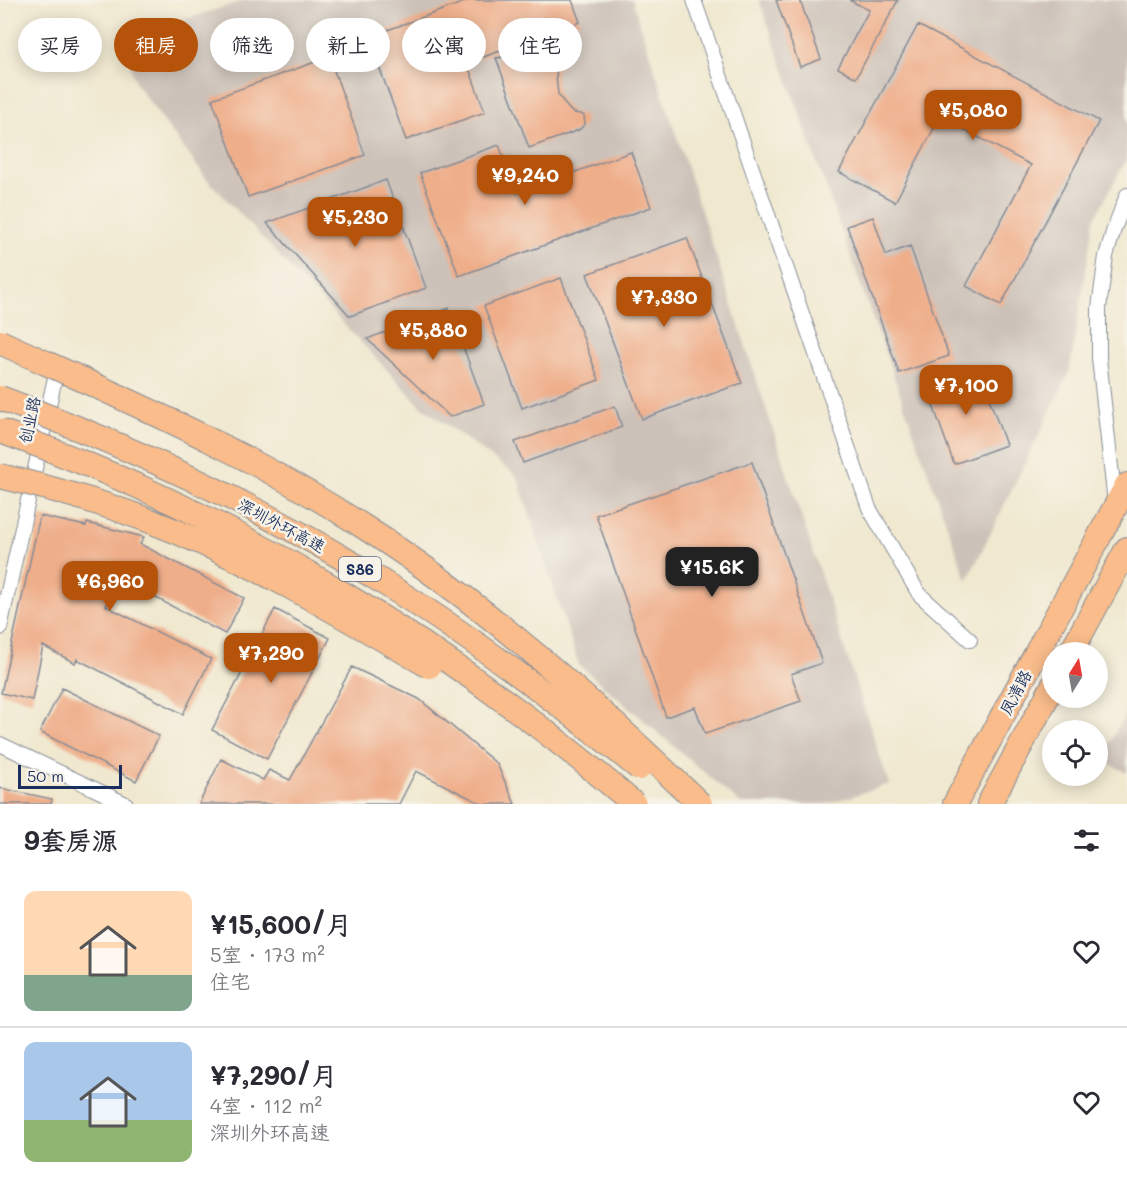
<!DOCTYPE html>
<html lang="zh">
<meta charset="utf-8">
<style>
:root{--surface:#fff;--page:#f2f2f3;--text:#2b2b33;--muted:#7c7c81;--line:#e1e1e2;--accent:#b45309}
body{margin:0;font-family:Mali,"LXGW WenKai TC",sans-serif;background:var(--page);color:var(--text);height:100vh;display:flex;flex-direction:column;font-size:22px;white-space:nowrap}
*{box-sizing:border-box;margin:0}
p{font-size:20px;color:var(--muted)}
.icon{flex:none;width:33px;height:33px;fill:none;stroke:currentColor;stroke-width:2;stroke-linecap:round;stroke-linejoin:round}
.map{position:relative;height:804px;overflow:hidden}
.panel{display:flex;flex-direction:column;background:var(--surface);flex:1}
.panel>*{flex:none}
.banner{position:absolute;left:18px;top:18px;width:600px;height:54px;display:flex;gap:12px}
.needle{width:39px;rotate:11deg}
.tools{position:absolute;left:1042px;top:642px;display:grid;gap:12px}
.tools a{display:grid;place-items:center;width:66px;height:66px;border-radius:50%;background:var(--surface);box-shadow:0 3px 15px #0003;font-size:30px}
.scale{position:absolute;left:18px;bottom:15px;width:104px;box-sizing:border-box;padding-left:6px;border:3px solid #1b2f5e;border-top:0;font-size:16px;line-height:21px;white-space:nowrap;color:#1b2f5e;-webkit-text-stroke:4px #f7f3e8;paint-order:stroke}
.price{position:absolute;translate:-50% -51px;padding:0 14px;border-radius:12px;background:var(--accent);color:#fff;font-size:20px;line-height:39px;filter:drop-shadow(0 2px 3px #0008)}
.price::after{content:'';position:absolute;left:50%;top:36px;width:18px;height:14px;margin-left:-9px;background:inherit;clip-path:polygon(0 0,100% 0,50% 100%)}
.price.selected{background:#222;color:#fff}
ul{padding:0;list-style:none}
li{display:flex;align-items:center;gap:18px;height:150px;padding:0 24px}
li+li{border-top:2px solid var(--line)}
li span{display:grid;place-items:center;flex:none;width:168px;height:120px;border-radius:12px;color:#555}
li>.icon{margin-inline-start:auto}
span .icon{width:72px;height:72px;fill:#fffc;stroke-width:1}
li b{font-size:26px}
h2{display:flex;justify-content:space-between;align-items:center;height:72px;padding:0 24px;font-size:26px}
.tag{padding:0 21px;border-radius:27px;background:var(--surface);box-shadow:0 3px 15px #0003;font-size:21px;line-height:54px}
.tag.selected{background:var(--accent);color:#fff}
.map>svg:first-child{display:block}
.industrial{fill:#cdc2b9}
.building{fill:#efae8a}
.lines{fill:none;stroke-linecap:round;stroke-linejoin:round}
.street-casing{stroke:#868c96;stroke-width:16}
.highway-casing{stroke:#868c96;stroke-width:26}
.street{stroke:#fff;stroke-width:14}
.highway{stroke:#f9bc8a;stroke-width:24}
.highway-bridge-casing{stroke:#868c96;stroke-width:26;stroke-linecap:butt}
.highway-bridge{stroke:#f9bc8a;stroke-width:24}
.labels{text-anchor:middle;dominant-baseline:central;stroke-width:5;stroke-linejoin:round;paint-order:stroke}
.shield{fill:#f7f3e8;stroke:#5d6a87;stroke-width:1.5}
.shield-label{font-size:15px;font-weight:bold;fill:#1b2f5e}
.street-label{font-size:16px;fill:#1b2f5e;stroke:#f7f3e8}
</style>
<div class="map">
<svg width="1127" height="804" viewBox="0 0 1127 804">
<rect width="100%" height="100%" fill="#f7f3e8"/>
<filter id="ink" filterUnits="userSpaceOnUse"><feTurbulence type="fractalNoise" baseFrequency=".0167" numOctaves="2"/><feDisplacementMap in="SourceGraphic" scale="12" xChannelSelector="R" yChannelSelector="G"/><feConvolveMatrix kernelMatrix="1 2 1 2 8 2 1 2 1" color-interpolation-filters="sRGB"/></filter>
<filter id="wash" filterUnits="userSpaceOnUse"><feTurbulence type="fractalNoise" baseFrequency=".008" numOctaves="4" result="noise"/><feDisplacementMap in="SourceGraphic" scale="24" xChannelSelector="R" yChannelSelector="G"/><feGaussianBlur stdDeviation="1.35" result="paint"/><feColorMatrix in="noise" values="0 0 0 0 0 0 0 0 0 0 0 0 0 0 0 0 0 1.4 0 .05"/><feComposite in="paint" operator="in"/></filter>
<g filter="url(#wash)">
<rect width="100%" height="100%" fill="#f0e8cf"/>
<path class="industrial" d="M246,0H632L889,784L827,804H741L579,665L517,476L421,406L206,178L136,84L122,40Z
M759,0H1127V158L1094,220L1069,373L967,581Z
M1127,711V773L1101,759Z"/>
<g id="blocks">
<path class="building" d="M470,0H572L580,22L467,63L485,112L406,140L368,37Z
M776,0H800L821,59L800,67Z
M849,0H898L856,78L838,68L869,10Z
M918,25L1099,121L1001,305L966,286L1031,165L940,117L895,202L839,172Z
M555,52L562,56L563,60L561,67L557,69L556,77L558,94L567,107L573,113L581,114L584,116L585,124L579,130L529,148L496,58Z
M329,57L365,155L248,197L212,99Z
M499,145L517,193L631,152L651,207L459,276L420,173Z
M386,180L426,288L350,316L267,223Z
M873,217L886,255L910,246L949,356L899,373L847,226Z
M687,238L742,383L642,419L587,274Z
M561,278L599,380L522,408L484,306Z
M449,308L484,404L450,417L367,339Z
M978,368L1006,445L954,464L926,386Z
M615,406L622,427L523,463L515,442Z
M752,462L822,663L791,674L801,701L705,734L695,707L666,717L596,515Z
M40,516L86,526L87,523L144,537L140,544L244,598L225,634L120,579L106,606L211,659L183,714L77,659L75,663L43,646L32,700L1,693Z
M275,609L330,638L267,759L212,730Z
M352,667L419,699L497,764L515,804H482L416,771L399,804H199L221,759L263,780L269,770L290,780Z
M62,688L159,736L136,781L40,732Z
M0,788L52,799L51,804H0Z"/>
</g>
</g>
<g filter="url(#ink)">
<use href="#blocks" fill-opacity="0" stroke="#868c96" stroke-width="1.5"/>
<g class="lines">
<defs>
<path id="street" d="M694,0L869,508L919,594L970,640
M1115,503L1099,358V308L1106,256L1114,229L1127,195
M0,628L58,364
M0,744L126,804"/>
<path id="highway" d="M1071,652L1127,549
M955,804L1127,485
M989,804L1053,686"/>
</defs>
<use href="#street" class="street-casing"/>
<use href="#highway" class="highway-casing"/>
<use href="#street" class="street"/>
<use href="#highway" class="highway"/>
<defs>
<path id="highway-bridge" d="M0,342C124,399 250,453 364,527C487,605 595,704 700,804
M0,398C132,447 261,507 381,581C472,637 557,701 639,768
M0,431C232,513 448,644 634,804
M0,476C60,490 118,507 175,531C263,568 346,618 429,666"/>
</defs>
<use href="#highway-bridge" class="highway-bridge-casing"/>
<use href="#highway-bridge" class="highway-bridge"/>
</g>
</g>
<g class="labels">
<rect class="shield" x="339" y="557" width="42" height="24" rx="4.5"/>
<g class="shield-label">
<text x="360" y="569">S86</text>
</g>
<g class="street-label">
<text transform="translate(29 420) rotate(-78)">创业路</text>
<text transform="translate(282 525) rotate(28)">深圳外环高速</text>
<text transform="translate(1015 692) rotate(-62)">凤清路</text>
</g>
</g>
</svg>
<div class="tools">
<a><svg class="needle" viewBox="-14 -14 28 28"><path d="M0-13l5 13h-10z" fill="#e53935"/><path d="M0 13l5-13h-10z" fill="#7c7c81"/></svg></a>
<a><svg class="icon" aria-label="locate" viewBox="0 0 24 24"><circle cx="12" cy="12" r="6"/><path d="M12 2v4M12 18v4M2 12h4M18 12h4"/></svg></a>
</div>
<div class="scale">50 m</div>
<b class="price" style="left:973px;top:141px">¥5,080</b>
<b class="price" style="left:525px;top:206px">¥9,240</b>
<b class="price" style="left:355px;top:248px">¥5,230</b>
<b class="price" style="left:664px;top:328px">¥7,330</b>
<b class="price" style="left:433px;top:361px">¥5,880</b>
<b class="price" style="left:966px;top:416px">¥7,100</b>
<b class="price selected" style="left:712px;top:598px">¥15.6K</b>
<b class="price" style="left:110px;top:612px">¥6,960</b>
<b class="price" style="left:271px;top:684px">¥7,290</b>
<div class="banner">
<a class="tag">买房</a>
<a class="tag selected">租房</a>
<a class="tag">筛选</a>
<a class="tag">新上</a>
<a class="tag">公寓</a>
<a class="tag">住宅</a>
</div>
</div>
<section class="panel">
<h2>9套房源<svg class="icon" aria-label="filters" viewBox="0 0 24 24"><path d="M4 7h16M4 17h16"/><circle cx="9" cy="7" r="2"/><circle cx="15" cy="17" r="2"/></svg></h2>
<ul>
<li><span style="background:linear-gradient(#ffd9b3 70%,#7fa58c 0)"><svg class="icon" aria-label="home" viewBox="0 0 24 24"><path d="M3 11l9-7 9 7M6 9v11h12V9"/></svg></span><div><b>¥15,600/月</b><p>5室 · 173 m²</p><p>住宅</p></div><svg class="icon" aria-label="heart" viewBox="0 0 24 24"><path d="M12 20l-8-8c-3-5 5-10 8-4 3-6 11-1 8 4z"/></svg></li>
<li><span style="background:linear-gradient(#a9c7e8 65%,#8fb573 0)"><svg class="icon" aria-label="home" viewBox="0 0 24 24"><path d="M3 11l9-7 9 7M6 9v11h12V9"/></svg></span><div><b>¥7,290/月</b><p>4室 · 112 m²</p><p>深圳外环高速</p></div><svg class="icon" aria-label="heart" viewBox="0 0 24 24"><path d="M12 20l-8-8c-3-5 5-10 8-4 3-6 11-1 8 4z"/></svg></li>
</ul>
</section>
